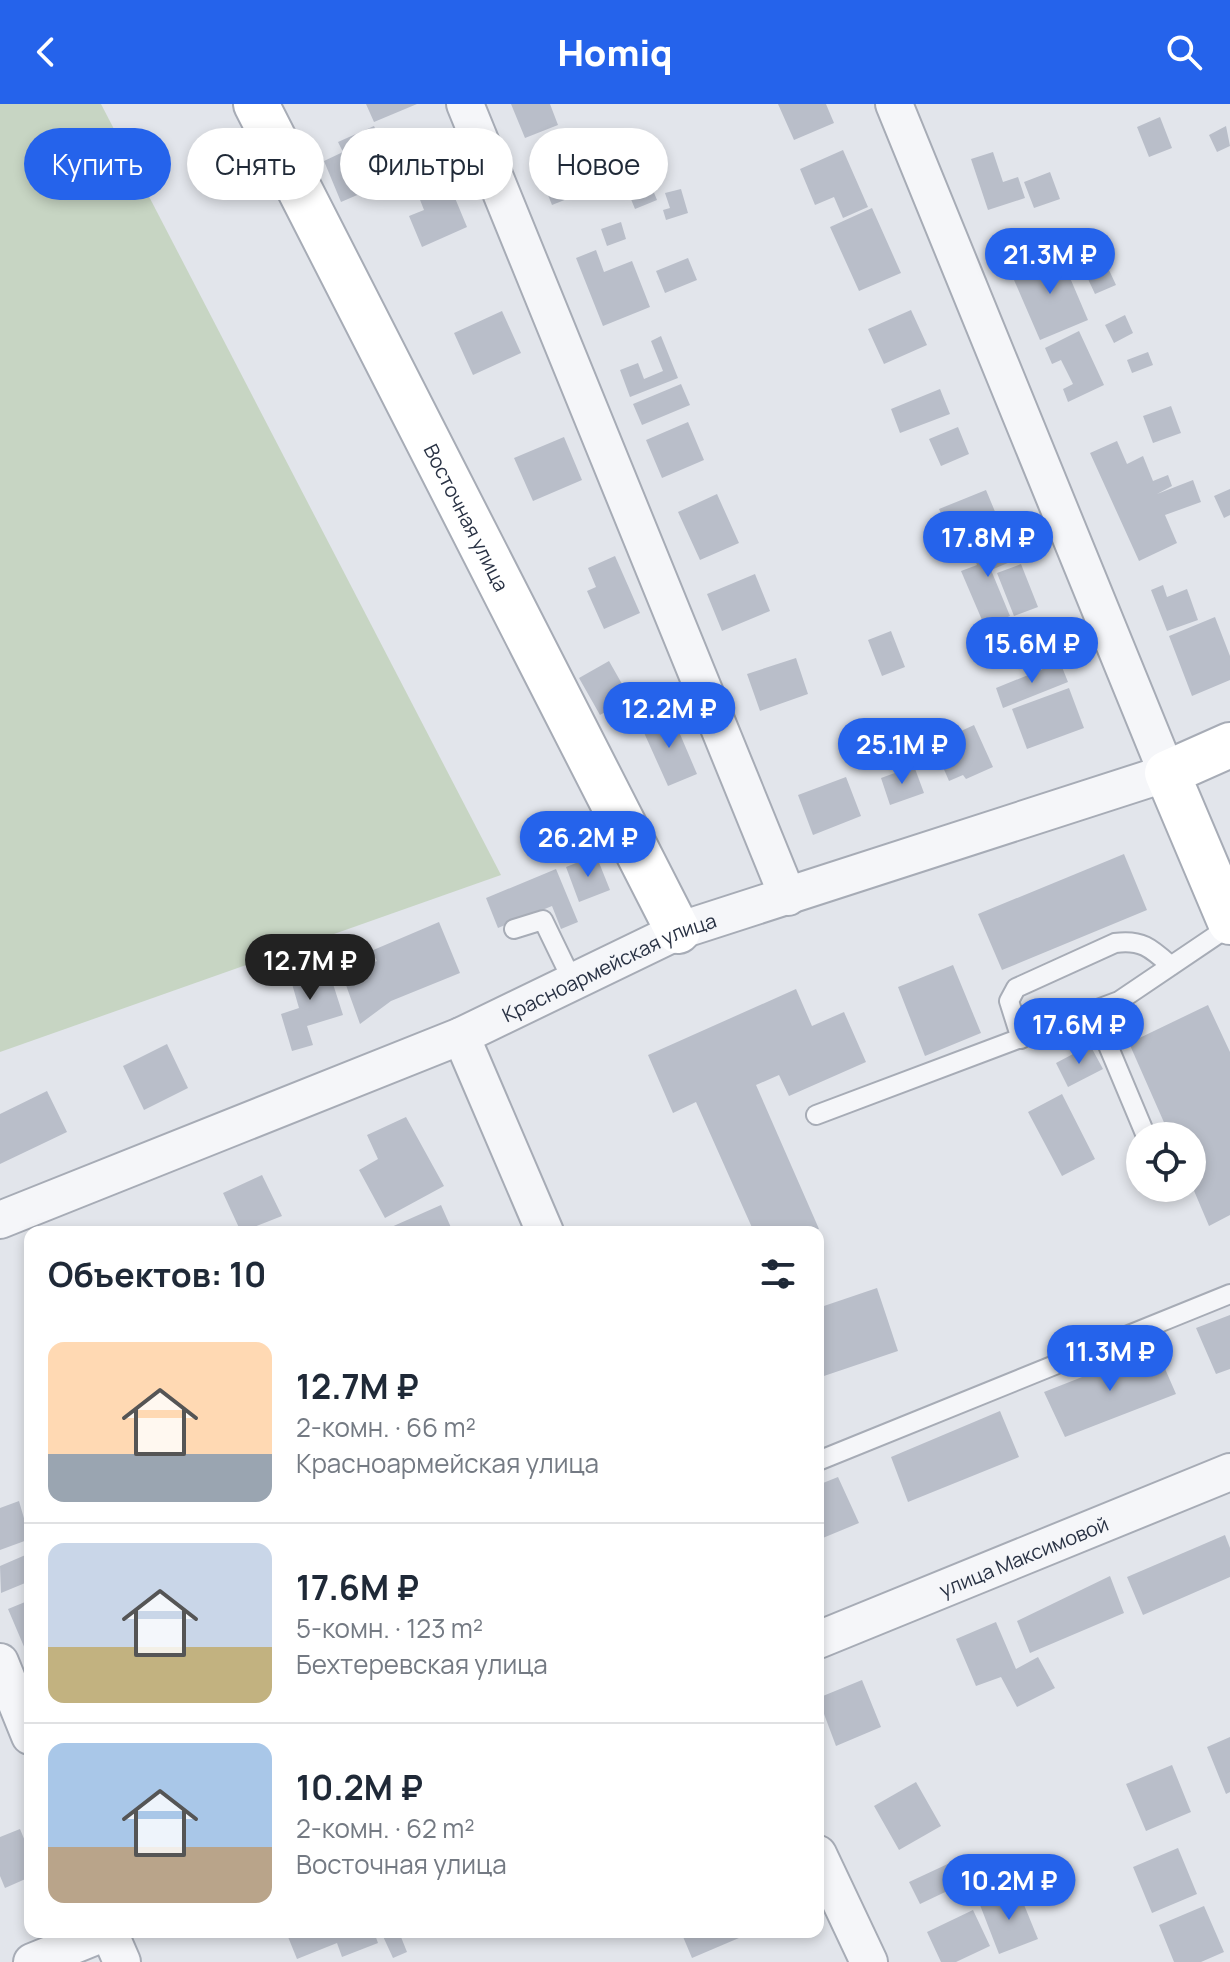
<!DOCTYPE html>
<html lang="ru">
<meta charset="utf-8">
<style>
:root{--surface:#fff;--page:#f2f2f3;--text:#1f2937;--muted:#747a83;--line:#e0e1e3;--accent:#2563eb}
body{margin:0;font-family:Manrope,sans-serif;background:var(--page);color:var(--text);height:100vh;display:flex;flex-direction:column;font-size:30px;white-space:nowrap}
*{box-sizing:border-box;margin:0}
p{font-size:26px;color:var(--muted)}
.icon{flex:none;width:44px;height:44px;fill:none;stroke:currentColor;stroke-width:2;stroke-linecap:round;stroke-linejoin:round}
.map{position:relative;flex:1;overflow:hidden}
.sheet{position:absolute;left:24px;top:1122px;width:800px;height:712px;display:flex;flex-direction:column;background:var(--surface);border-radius:16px;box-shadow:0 4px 12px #0003}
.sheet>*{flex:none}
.top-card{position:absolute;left:24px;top:24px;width:800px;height:72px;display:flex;gap:16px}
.tools{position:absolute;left:1126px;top:1018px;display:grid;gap:16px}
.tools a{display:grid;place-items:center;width:80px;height:80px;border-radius:50%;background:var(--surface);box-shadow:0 4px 12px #0003;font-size:40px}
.price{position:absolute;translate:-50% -68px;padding:0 18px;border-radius:28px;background:var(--accent);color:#fff;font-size:26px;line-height:52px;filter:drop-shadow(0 2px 4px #0008)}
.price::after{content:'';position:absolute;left:50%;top:48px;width:24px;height:18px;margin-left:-12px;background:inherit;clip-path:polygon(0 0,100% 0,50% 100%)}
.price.current{background:#222;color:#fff}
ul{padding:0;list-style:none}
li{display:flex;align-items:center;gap:24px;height:200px;padding:0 24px}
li+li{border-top:2px solid var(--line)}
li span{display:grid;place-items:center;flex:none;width:224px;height:160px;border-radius:16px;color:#555}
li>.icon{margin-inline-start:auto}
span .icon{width:96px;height:96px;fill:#fffc;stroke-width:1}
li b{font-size:34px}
h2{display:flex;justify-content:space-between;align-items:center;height:96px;padding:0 24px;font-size:34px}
.pill{padding:0 28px;border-radius:36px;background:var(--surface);box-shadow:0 4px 12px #0003;font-size:28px;line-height:72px}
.pill.current{background:var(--accent);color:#fff}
header{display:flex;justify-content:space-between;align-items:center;height:104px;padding:0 24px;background:var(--accent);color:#fff;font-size:36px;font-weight:800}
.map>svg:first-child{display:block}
.green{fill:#c7d5c3}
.building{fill:#b9bec9}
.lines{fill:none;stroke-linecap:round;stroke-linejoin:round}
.lane-casing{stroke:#a7acb6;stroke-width:22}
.street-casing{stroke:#a7acb6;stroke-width:40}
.secondary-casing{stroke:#a7acb6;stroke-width:48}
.lane{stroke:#f5f6f9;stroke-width:18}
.street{stroke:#f5f6f9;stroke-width:36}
.secondary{stroke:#fff;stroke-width:44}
.labels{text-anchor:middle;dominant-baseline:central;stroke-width:7;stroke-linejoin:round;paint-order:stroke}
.street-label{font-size:20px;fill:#293244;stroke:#f2f4f8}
</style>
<header><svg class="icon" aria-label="back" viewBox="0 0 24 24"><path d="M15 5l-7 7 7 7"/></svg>Homiq<svg class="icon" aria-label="search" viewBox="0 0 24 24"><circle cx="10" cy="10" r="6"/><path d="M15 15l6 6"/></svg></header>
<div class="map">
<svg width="1230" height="1858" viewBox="0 0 1230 1858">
<rect width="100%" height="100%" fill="#e2e5eb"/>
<path class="green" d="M0,0H101L501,771L0,948Z"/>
<path class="building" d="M366,0H417L374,18Z
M511,0H550L558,21L525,34Z
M778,0H826L834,19L794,36Z
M1160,13L1172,44L1149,53L1137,23Z
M374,22L390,58L434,38L441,55L341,98L324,57L343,48L338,38Z
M1226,22L1230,42L1217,48L1209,31Z
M582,44L597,83L552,101L542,76L554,71L548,57Z
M843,46L868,103L843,114L834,93L815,101L800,65Z
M993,48L1003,78L1018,73L1025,94L988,106L971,55Z
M443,65L467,123L422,143L409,112L424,106L413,78Z
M1050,68L1060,95L1034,104L1024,78Z
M650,79L657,96L635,105L628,88Z
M681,85L688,109L666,116L663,106L670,104L665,89Z
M872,104L901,169L859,187L830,123Z
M621,118L626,135L607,142L601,125Z
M596,146L604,168L632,157L650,203L603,222L576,154Z
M1059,148L1088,216L1040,236L1011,169Z
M1102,151L1116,181L1095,190L1081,160Z
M688,154L697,176L665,189L656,167Z
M911,206L927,241L884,260L868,225Z
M502,207L521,249L473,271L454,229Z
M1125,211L1133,229L1114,239L1105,221Z
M1079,227L1104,281L1068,298L1063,285L1073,280L1061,256L1052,260L1045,244Z
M661,232L678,274L630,293L620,266L638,259L644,275L663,267L651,237Z
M1148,248L1153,261L1132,269L1127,256Z
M681,280L690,301L642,321L633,300Z
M940,285L950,310L900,329L891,305Z
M1171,302L1181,329L1153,339L1143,312Z
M688,318L704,356L662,374L646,336Z
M958,323L969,350L941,362L929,335Z
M564,333L582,376L533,397L514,354Z
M1117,337L1127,360L1143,352L1153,377L1168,371L1172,382L1157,390L1193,376L1201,398L1165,411L1177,439L1139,457L1090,349Z
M1230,385V411L1224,414L1214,392Z
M986,386L996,410L950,429L939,405Z
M717,390L739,439L700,456L678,408Z
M1004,431L1015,456L991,466L1010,512L985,523L961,467L977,461L970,445Z
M615,452L640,509L604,525L587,487L596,483L588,464Z
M1021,460L1038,503L1014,512L997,469Z
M755,470L770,507L722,527L707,490Z
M1163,481L1167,493L1187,485L1198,516L1167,527L1151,486Z
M1215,513L1230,552V576L1192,592L1169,532Z
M891,527L905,563L882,572L868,536Z
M796,554L808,590L760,607L747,570Z
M609,557L630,594L600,611L579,574Z
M1060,558L1068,578L1003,604L996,584Z
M1069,584L1084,624L1027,645L1012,605Z
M671,609L697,670L668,682L641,622Z
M974,621L993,663L966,675L963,671L949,677L933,640Z
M914,662L924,689L890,701L881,674Z
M846,673L861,712L813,731L798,691Z
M1124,750L1147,806L1002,866L978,810Z
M596,751L610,786L579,798L566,763Z
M556,765L578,818L561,825L552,802L498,824L486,794Z
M439,818L460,869L391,897L360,920L342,870L377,857L371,847Z
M325,855L343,911L307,922L313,941L292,947L281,910L299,904L288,866Z
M953,861L981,929L925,952L898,883Z
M796,885L812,922L844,908L866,958L789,992L779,971L756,981L819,1125L754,1128L696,998L673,1009L648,951Z
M1208,901L1230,948V1111L1209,1122L1192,1082V1032H1170L1129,939Z
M167,940L188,984L144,1006L123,962Z
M1090,941L1103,965L1068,983L1056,959Z
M47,987L67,1028L0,1060V1010Z
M1062,990L1095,1055L1062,1072L1028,1008Z
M406,1013L444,1082L385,1114L359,1066L378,1055L367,1031Z
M262,1071L282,1112L241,1128L223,1089Z
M441,1101L453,1128H380Z
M877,1184L898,1247L818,1274V1204Z
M1230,1211V1265L1216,1270L1196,1224Z
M1156,1244L1176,1290L1065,1333L1044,1288Z
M1000,1307L1019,1353L908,1398L891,1353Z
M838,1373L859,1419L818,1436V1381Z
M19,1397L30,1435L0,1446V1404Z
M1225,1431L1230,1444V1473L1143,1511L1127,1473Z
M30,1449V1477L1,1489L0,1462Z
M1110,1472L1124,1509L1030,1549L1017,1517Z
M30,1496V1543L25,1545L8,1505Z
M996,1518L1016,1565L1038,1553L1055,1584L1017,1603L1001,1573L976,1582L956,1535Z
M862,1576L881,1623L836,1642L818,1594Z
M1230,1633V1688L1226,1690L1207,1643Z
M1172,1661L1191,1708L1146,1727L1126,1680Z
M916,1678L941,1722L899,1746L874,1702Z
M20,1725L30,1749V1773L5,1784L0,1772V1733Z
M1178,1744L1197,1790L1152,1809L1133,1763Z
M952,1758L962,1780L920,1800L909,1778Z
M1018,1786L1038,1835L999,1850L980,1801Z
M1204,1802L1224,1848L1201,1858H1174L1159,1821Z
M973,1806L990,1842L956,1858H941L927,1828Z
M286,1828H374L378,1839L342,1853L337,1839L297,1855Z
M381,1828H399L407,1848L393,1854Z
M681,1828H753L692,1854Z"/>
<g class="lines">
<defs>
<path id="lane" d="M514,825L543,816L573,878
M1094,908L1146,1032
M1021,935L1009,897L1016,884L1115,839C1142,835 1152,845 1171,862
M816,1011L1119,897L1230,822
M818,1357L1230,1190"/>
<g id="street">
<path d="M465,0L788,793"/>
<path d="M461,932L545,1128"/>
<path id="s1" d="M0,1116L461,932L678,827L1167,669L894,0"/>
<path id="s2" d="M818,1536L1230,1368"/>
<path d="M0,1558L30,1632"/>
<path d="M818,1750L869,1858"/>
<path d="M109,1828L122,1858"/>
<path d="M32,1858L106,1828"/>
</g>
<g id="secondary">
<path id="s3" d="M256,0L678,827"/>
<path d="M1230,641L1167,669L1230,818"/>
</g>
</defs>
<use href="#lane" class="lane-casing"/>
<use href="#street" class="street-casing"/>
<use href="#secondary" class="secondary-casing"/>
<use href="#lane" class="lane"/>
<use href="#street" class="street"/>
<use href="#secondary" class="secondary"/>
</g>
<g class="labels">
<g class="street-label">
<text stroke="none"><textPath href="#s3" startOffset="464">Восточная улица</textPath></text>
<text stroke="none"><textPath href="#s1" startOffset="660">Красноармейская улица</textPath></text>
<text stroke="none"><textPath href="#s2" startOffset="222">улица Максимовой</textPath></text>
</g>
</g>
</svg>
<div class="tools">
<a><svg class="icon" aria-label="locate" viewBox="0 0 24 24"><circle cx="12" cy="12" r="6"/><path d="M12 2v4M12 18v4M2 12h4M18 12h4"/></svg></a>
</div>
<b class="price" style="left:1050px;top:192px">21.3M ₽</b>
<b class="price" style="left:988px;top:475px">17.8M ₽</b>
<b class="price" style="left:1032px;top:581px">15.6M ₽</b>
<b class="price" style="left:669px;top:646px">12.2M ₽</b>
<b class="price" style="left:902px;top:682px">25.1M ₽</b>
<b class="price" style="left:588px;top:775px">26.2M ₽</b>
<b class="price current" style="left:310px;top:898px">12.7M ₽</b>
<b class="price" style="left:1079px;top:962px">17.6M ₽</b>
<b class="price" style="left:1110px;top:1289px">11.3M ₽</b>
<b class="price" style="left:1009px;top:1818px">10.2M ₽</b>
<div class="top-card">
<a class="pill current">Купить</a>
<a class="pill">Снять</a>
<a class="pill">Фильтры</a>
<a class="pill">Новое</a>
</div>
<section class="sheet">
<h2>Объектов: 10<svg class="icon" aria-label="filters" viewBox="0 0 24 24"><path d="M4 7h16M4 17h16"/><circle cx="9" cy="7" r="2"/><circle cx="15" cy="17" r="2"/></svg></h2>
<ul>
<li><span style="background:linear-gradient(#ffd9b3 70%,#9aa5b1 0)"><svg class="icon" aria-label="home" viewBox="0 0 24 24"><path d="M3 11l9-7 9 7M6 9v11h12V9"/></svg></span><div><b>12.7M ₽</b><p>2-комн. · 66 m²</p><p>Красноармейская улица</p></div></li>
<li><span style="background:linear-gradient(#c9d6e8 65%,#c2b280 0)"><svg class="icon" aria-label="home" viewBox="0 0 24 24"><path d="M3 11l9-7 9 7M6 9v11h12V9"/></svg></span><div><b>17.6M ₽</b><p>5-комн. · 123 m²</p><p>Бехтеревская улица</p></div></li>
<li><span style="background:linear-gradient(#a9c7e8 65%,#b9a48a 0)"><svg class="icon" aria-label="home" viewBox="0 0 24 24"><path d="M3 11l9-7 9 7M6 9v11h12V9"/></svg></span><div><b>10.2M ₽</b><p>2-комн. · 62 m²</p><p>Восточная улица</p></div></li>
</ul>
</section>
</div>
